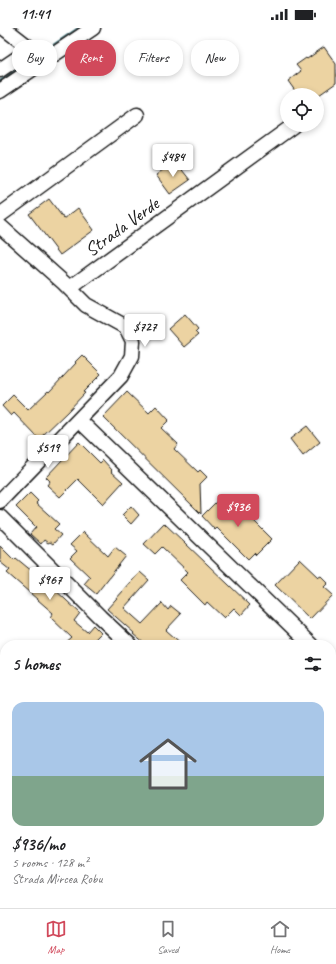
<!DOCTYPE html>
<meta charset="utf-8">
<style>
:root{--surface:#fff;--page:#f6f6f6;--text:#202124;--muted:#757577;--line:#e0e0e0;--accent:#d1495b}
body{margin:0;font-family:Caveat,sans-serif;background:var(--page);color:var(--text);height:100vh;display:flex;flex-direction:column;font-size:15px;white-space:nowrap}
*{box-sizing:border-box;margin:0}
p{font-size:13px;color:var(--muted)}
.icon{flex:none;width:22px;height:22px;fill:none;stroke:currentColor;stroke-width:2;stroke-linecap:round;stroke-linejoin:round}
.map{position:relative;flex:1;overflow:hidden}
.sheet{position:absolute;left:0px;top:612px;width:336px;height:268px;display:flex;flex-direction:column;background:var(--surface);border-radius:16px 16px 0 0;box-shadow:0 2px 6px #0003}
.sheet>*{flex:none}
.banner{position:absolute;left:12px;top:12px;width:312px;height:36px;display:flex;gap:8px}
.controls{position:absolute;left:280px;top:60px;display:grid;gap:8px}
.controls a{display:grid;place-items:center;width:44px;height:44px;border-radius:50%;background:var(--surface);box-shadow:0 2px 6px #0003;font-size:20px}
.price{position:absolute;translate:-50% -34px;padding:0 9px;border-radius:4px;background:#fff;color:#222;font-size:13px;line-height:26px;filter:drop-shadow(0 1px 2px #0008)}
.price::after{content:'';position:absolute;left:50%;top:24px;width:12px;height:9px;margin-left:-6px;background:inherit;clip-path:polygon(0 0,100% 0,50% 100%)}
.price.active{background:var(--accent);color:#fff}
ul{padding:0;list-style:none}
li{display:grid;align-content:center;gap:8px;height:212px;padding:0 12px}
li span{display:grid;place-items:center;height:124px;border-radius:12px;color:#555}
li>.icon{margin-inline-start:auto}
span .icon{width:72px;height:72px;fill:#fffc;stroke-width:1}
li b{font-size:17px}
h2{display:flex;justify-content:space-between;align-items:center;height:48px;padding:0 12px;font-size:17px}
.chip{padding:0 14px;border-radius:16px;background:var(--surface);box-shadow:0 2px 6px #0003;font-size:14px;line-height:36px}
.chip.active{background:var(--accent);color:#fff}
.status{display:flex;justify-content:space-between;align-items:center;height:28px;padding:0 20px;background:var(--surface);direction:ltr}
.status svg{height:11px;fill:currentColor}
.menu{display:flex;justify-content:space-around;align-items:center;height:56px;border-top:1px solid var(--line);background:var(--surface);font-size:11px;color:var(--muted)}
.menu a{display:grid;justify-items:center;gap:2px}
.menu .active{color:var(--accent)}
.map>svg:first-child{display:block}
.lines{fill:none;stroke-linecap:round;stroke-linejoin:round}
.stream{stroke:#5c8c92;stroke-width:4}
.building{fill:#ecd3a2;stroke:#1c1c1c}
.minor-casing{stroke:#1c1c1c;stroke-width:17}
.minor{stroke:#fff;stroke-width:14}
.labels{text-anchor:middle;dominant-baseline:central;stroke-width:4;stroke-linejoin:round;paint-order:stroke}
.street-label{font-size:19px;fill:#1c1c1c;stroke:#fff}
</style>
<div class="status"><b>11:41</b><svg viewBox="0 0 49 12"><path d="M0 12V9h3v3zM5 12V6h3v6zM10 12V3h3v9zM15 12V0h3v12zM26 1h20v11H26zM47 4h2v5h-2z"/></svg></div>
<div class="map">
<svg width="336" height="880" viewBox="0 0 336 880">
<rect width="100%" height="100%" fill="#fff"/>
<filter id="ink" filterUnits="userSpaceOnUse"><feTurbulence type="fractalNoise" baseFrequency=".025" numOctaves="2"/><feDisplacementMap in="SourceGraphic" scale="8" xChannelSelector="R" yChannelSelector="G"/><feConvolveMatrix kernelMatrix="1 2 1 2 8 2 1 2 1" color-interpolation-filters="sRGB"/></filter>
<g filter="url(#ink)">
<g class="lines">
<path class="stream" d="M0,54L80,0"/>
</g>
<path class="building" d="M324,19L336,36V55L319,67H298L288,53L301,43L296,37L306,30L307,31Z
M175,133L190,152L170,166L156,147Z
M49,171L64,191L78,180L94,202L60,227L29,186Z
M185,286L198,301L195,304L198,307L184,319L168,301Z
M82,327L101,346L83,364L85,365L68,383L39,411L14,385L11,388L2,378L13,367L28,382L48,363L49,364L76,335L75,334Z
M127,364L149,385L156,378L169,392L161,400L178,416L174,421L198,444L200,442L207,449L200,456L201,486L103,389Z
M307,398L320,414L303,428L290,411Z
M79,414L100,435L103,432L112,442L111,443L123,454L103,476L78,451L60,469L47,457L50,453L46,449Z
M30,465L38,473L36,475L59,496L54,501L61,507L53,516L50,514L48,515L44,512L41,516L30,506L36,499L16,479Z
M219,471L236,489L248,478L259,488L254,493L272,511L256,527L254,525L248,531L217,500L215,502L202,488Z
M131,478L139,487L131,496L122,487Z
M164,495L250,577L241,587L234,580L224,590L207,574L205,577L180,552L188,544L162,519L155,526L144,516Z
M83,504L108,528L115,519L126,528L96,566L84,556L90,549L70,530L77,523L70,517Z
M0,518L14,532L16,530L39,549L41,546L53,557L52,559L80,585L74,593L87,604L93,597L101,605L89,617H64L72,610L50,589L53,585L7,545L10,542L0,534Z
M300,531L319,549L321,548L328,555L324,559L333,567L310,591L275,557Z
M140,544L149,552L124,580L142,596L162,575L168,582L171,578L181,586L166,602L183,617H146L133,606L134,605L107,581Z"/>
<g class="lines">
<defs>
<path id="minor" d="M0,42L31,21L4,0
M0,63L93,0
M0,187L137,87
M0,198L64,255L86,277L126,299L133,313L132,328L121,348L0,473
M70,260L294,97
M79,392L311,617
M0,489L100,589L130,617
M331,636L336,641
M0,730L5,735
M331,807L336,812
M149,875L154,880
M50,880L55,875"/>
</defs>
<use href="#minor" class="minor-casing"/>
<use href="#minor" class="minor"/>
</g>
</g>
<g class="labels">
<g class="street-label">
<text transform="translate(122 199) rotate(-36)">Strada Verde</text>
</g>
</g>
</svg>
<div class="controls">
<a><svg class="icon" aria-label="locate" viewBox="0 0 24 24"><circle cx="12" cy="12" r="6"/><path d="M12 2v4M12 18v4M2 12h4M18 12h4"/></svg></a>
</div>
<b class="price" style="left:173px;top:150px">$484</b>
<b class="price" style="left:145px;top:320px">$727</b>
<b class="price" style="left:48px;top:441px">$519</b>
<b class="price active" style="left:238px;top:500px">$936</b>
<b class="price" style="left:50px;top:573px">$967</b>
<div class="banner">
<a class="chip">Buy</a>
<a class="chip active">Rent</a>
<a class="chip">Filters</a>
<a class="chip">New</a>
</div>
<section class="sheet">
<h2>5 homes<svg class="icon" aria-label="filters" viewBox="0 0 24 24"><path d="M4 7h16M4 17h16"/><circle cx="9" cy="7" r="2"/><circle cx="15" cy="17" r="2"/></svg></h2>
<ul>
<li><span style="background:linear-gradient(#a9c7e8 60%,#7fa58c 0)"><svg class="icon" aria-label="home" viewBox="0 0 24 24"><path d="M3 11l9-7 9 7M6 9v11h12V9"/></svg></span><div><b>$936/mo</b><p>5 rooms · 128 m²</p><p>Strada Mircea Robu</p></div></li>
</ul>
</section>
</div>
<nav class="menu">
<a class="active"><svg class="icon" aria-label="map" viewBox="0 0 24 24"><path d="M3 6l6-2 6 2 6-2v14l-6 2-6-2-6 2zM9 4v14M15 6v14"/></svg>Map</a>
<a><svg class="icon" aria-label="saved" viewBox="0 0 24 24"><path d="M7 4h10v16l-5-4-5 4z"/></svg>Saved</a>
<a><svg class="icon" aria-label="home" viewBox="0 0 24 24"><path d="M3 11l9-7 9 7M6 9v11h12V9"/></svg>Home</a>
</nav>
